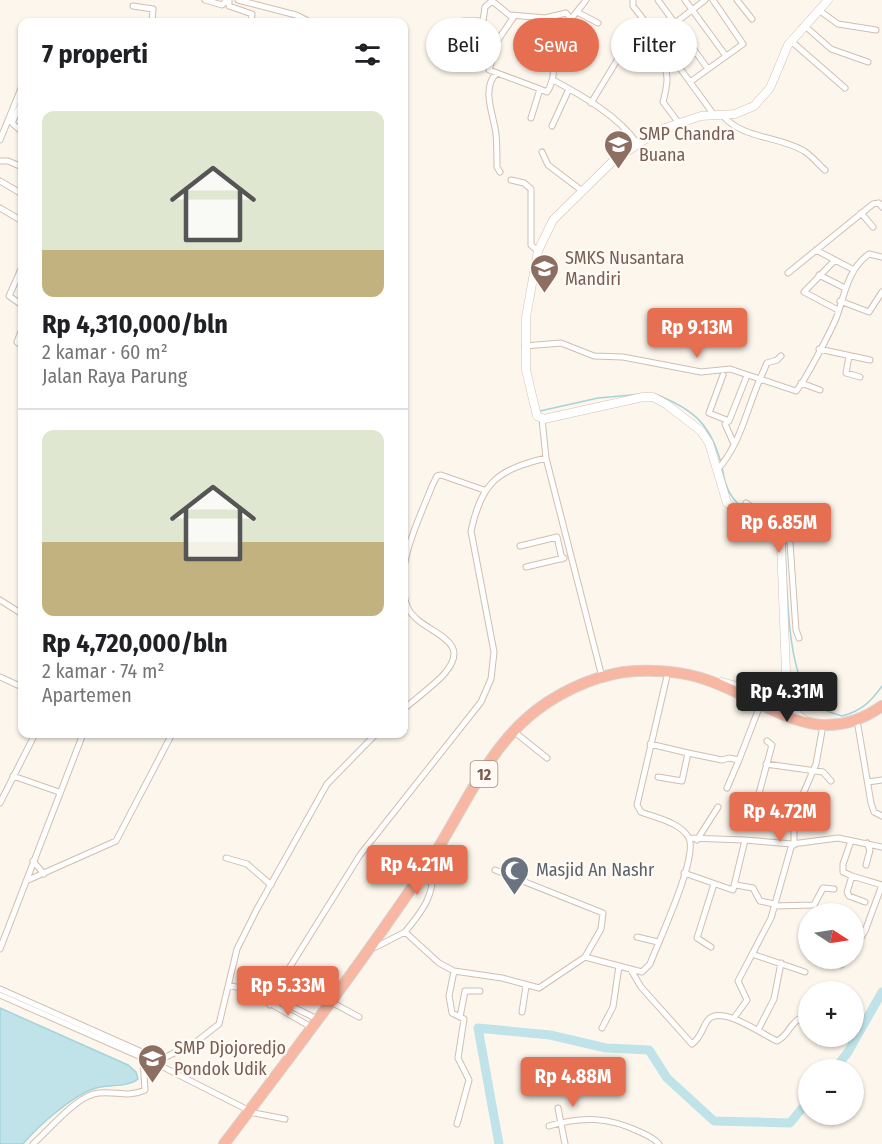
<!DOCTYPE html>
<html lang="id">
<meta charset="utf-8">
<style>
:root{--surface:#fff;--page:#f6f6f6;--text:#202124;--muted:#757577;--line:#e0e0e0;--accent:#e76f51}
body{margin:0;font-family:"Fira Sans Condensed",sans-serif;background:var(--page);color:var(--text);height:100vh;display:flex;flex-direction:column;font-size:22px;white-space:nowrap}
*{box-sizing:border-box;margin:0}
p{font-size:20px;color:var(--muted)}
.icon{flex:none;width:33px;height:33px;fill:none;stroke:currentColor;stroke-width:2;stroke-linecap:round;stroke-linejoin:round}
.map{position:relative;flex:1;overflow:hidden}
.side{position:absolute;left:18px;top:18px;width:390px;height:720px;display:flex;flex-direction:column;background:var(--surface);border-radius:12px;box-shadow:0 2px 4px #0004}
.side>*{flex:none}
.guide{position:absolute;left:426px;top:18px;width:366px;height:54px;display:flex;gap:12px}
.needle{width:39px;rotate:102deg}
.tools{position:absolute;left:798px;top:903px;display:grid;gap:12px}
.tools a{display:grid;place-items:center;width:66px;height:66px;border-radius:50%;background:var(--surface);box-shadow:0 2px 4px #0004;font-size:30px}
.price{position:absolute;translate:-50% -51px;padding:0 14px;border-radius:6px;background:var(--accent);color:#fff;font-size:20px;line-height:39px;filter:drop-shadow(0 2px 3px #0008)}
.price::after{content:'';position:absolute;left:50%;top:36px;width:18px;height:14px;margin-left:-9px;background:inherit;clip-path:polygon(0 0,100% 0,50% 100%)}
.price.current{background:#222;color:#fff}
ul{padding:0;list-style:none}
li{display:grid;align-content:center;gap:12px;height:318px;padding:0 24px}
li+li{border-top:2px solid var(--line)}
li span{display:grid;place-items:center;height:186px;border-radius:12px;color:#555}
li>.icon{margin-inline-start:auto}
span .icon{width:108px;height:108px;fill:#fffc;stroke-width:1}
li b{font-size:26px}
h2{display:flex;justify-content:space-between;align-items:center;height:72px;padding:0 24px;font-size:26px}
.chip{padding:0 21px;border-radius:27px;background:var(--surface);box-shadow:0 2px 4px #0004;font-size:21px;line-height:54px}
.chip.current{background:var(--accent);color:#fff}
.map>svg:first-child{display:block}
.water{fill:#bfe3e8;stroke:#a5d3da;stroke-width:1.5}
.lines{fill:none;stroke-linecap:round;stroke-linejoin:round}
.stream{stroke:#a5d3da;stroke-width:1.5}
.river{stroke:#bfe3e8;stroke-width:9}
.street-casing{stroke:#d1beb0;stroke-width:7}
.secondary-casing{stroke:#d6c0b0;stroke-width:9}
.highway-casing{stroke:#dad1cd;stroke-width:12}
.street{stroke:#fff;stroke-width:5}
.secondary{stroke:#fff;stroke-width:8}
.highway{stroke:#f7b7a3;stroke-width:10}
.labels{text-anchor:middle;dominant-baseline:central;stroke-width:5;stroke-linejoin:round;paint-order:stroke}
.shield{fill:#fffaf3;stroke:#a28b7f;stroke-width:1.5}
.shield-label{font-size:16px;font-weight:bold;fill:#7a5c4d}
.education-label{font-size:18px;fill:#785e54;stroke:#fffaf3;text-anchor:start}
.worship-label{font-size:18px;fill:#5b616d;stroke:#fffaf3;text-anchor:start}
</style>
<div class="map">
<svg width="882" height="1144" viewBox="0 0 882 1144">
<rect width="100%" height="100%" fill="#fdf6ec"/>
<path class="water" d="M0,1008L128,1065L136,1072L138,1079C128,1088 106,1084 93,1089C71,1097 38,1126 23,1144H0Z"/>
<g class="lines">
<path class="stream" d="M655,394C693,409 710,423 721,463
M540,411L598,398L642,394
M722,467C724,478 726,489 733,498C747,518 774,520 785,543C787,582 786,674 813,702C821,710 832,713 842,716C861,711 871,702 882,686"/>
<path class="river" d="M834,1070L848,1052L882,992
M499,1144L478,1028L550,1035L606,1048L649,1050L667,1078L714,1121L790,1123L808,1101"/>
<defs>
<path id="street" d="M205,0L222,5L227,0
M229,0V6L252,14L251,22
M238,0L296,15L310,22
M491,0L513,18L498,40L489,70L540,89
M633,0V6L657,37
M658,0L708,69
M685,0L726,56
M713,0L743,44L690,82L714,115
M737,0L752,19
M133,6L153,9L152,22
M820,11L838,24L876,30
M577,12L598,23
M511,15L545,18L566,13L571,19
M464,21H483L485,7L492,1
M805,26L831,49L868,62
M791,41L845,88
M634,56L625,45L646,23
M659,59C671,72 667,86 663,102L678,122
M496,74C481,89 494,116 496,134C497,145 497,156 497,167L500,172
M553,80C583,96 618,116 637,143
M690,82L657,37L705,0
M22,101L12,123L22,132
M591,103L619,57
M722,115C744,140 777,135 804,151C812,156 818,164 825,170
M531,118L540,89L547,92C557,78 552,57 558,40C563,25 577,13 586,0
M552,126L569,89
M0,140L22,86
M542,152L548,165L581,190
M0,161H8L22,167
M511,180L524,183L531,189V245L538,251
M0,181L22,194
M0,208L22,221
M861,213L873,227
M816,250L854,270
M835,260L804,292L838,310
M22,267L9,296L22,305
M788,273L873,204L879,203L882,207
M819,275L845,288
M840,301L869,312L882,292
M22,329L17,342L22,346
M525,346L561,343L594,356L623,357L701,372L730,369L760,379C747,408 740,446 717,470
M819,349L870,360
M781,356L777,360L767,363L760,379L796,391C804,383 833,327 837,316C845,293 848,269 869,254L882,257
M849,356L846,373L860,377
M723,375L709,413L729,421
M801,383L820,390
M542,419L546,458L602,677
M734,444L725,424L729,421L746,378
M746,503C764,516 783,520 790,543L796,630L799,638
M520,546L557,537L562,559
M526,567L564,558
M0,600L22,614
M0,677L22,687
M404,709C414,700 438,682 445,673C476,636 418,634 407,606C393,568 419,520 432,486L437,476L441,475L484,490
M858,726L871,803L874,812L882,816
M517,734L547,758
M650,744L688,753
M766,764L823,772L831,781
M13,776L59,792
M658,777L682,781L688,753L722,760L729,758L739,760L759,708
M868,782L882,780
M727,788L739,760
M757,801L772,745L767,741
M0,803L35,734
M689,838L745,840
M697,840L718,807
M851,841L843,864V872L852,876L847,892L849,896L865,902
M794,845V815L816,764L822,731
M226,858L247,864L271,885
M33,861L44,874
M866,865L870,850L867,843
M495,870L603,913L601,929L585,957
M684,873L733,890L745,840L792,844
M852,876L882,885
M26,881L116,841L172,734
M736,885L753,888L760,901L774,904
M774,906L814,905L823,888L834,889
M405,932C425,908 435,894 433,862L431,860
M637,937L658,942
M376,947L405,932L439,963L454,971L502,978L539,988L585,957L619,966
M711,947L697,938L714,884
M0,949L83,734
M854,949L865,931L882,885
M752,954L805,972
M823,959L841,965L848,958
M631,970L641,987L692,1044C701,1038 702,1028 708,1020C721,1004 763,1035 777,1041C790,1035 788,1022 808,1014
M454,971L449,996L452,1013L464,1019L458,1058L469,1080L457,1124
M229,985L267,996
M0,989L160,1060L196,1042L219,1024L237,949L257,909L327,784L376,734
M273,994L360,855L481,702L491,679L494,652L471,531C482,481 498,470 546,458
M0,995L157,1064L254,1113L285,1119
M277,999L270,1005L266,998L273,994L277,999L317,1019
M333,1003L359,1017
M273,1005L311,1027
M522,1012L526,986
M460,1017L465,991H480
M734,1018L747,1000L738,981L771,918L792,844L838,838L882,847
M602,1028L613,1007L619,966L642,972L650,964C659,940 698,858 689,838C680,822 656,818 641,812L637,805L667,676
M758,1030L774,999L781,963
M558,1108L565,1144
M549,1126C582,1116 609,1117 640,1132C647,1135 654,1138 659,1144
M33,1144C49,1130 78,1094 99,1093C117,1091 128,1098 145,1090L143,1059"/>
<path id="secondary" d="M722,682L777,698H787
M804,720L791,709L787,698L781,544L771,530L751,521L727,503L709,443L701,431L666,404L653,397H643L544,419L537,416L526,370V317L538,251L553,220L613,161L659,130L701,116L735,114L754,106L770,88L788,45L828,0"/>
<path id="highway" d="M224,1144C295,1051 365,958 430,861C461,814 484,756 527,718C553,695 590,677 624,672C651,669 684,671 710,681C771,703 817,752 882,706"/>
</defs>
<use href="#street" class="street-casing"/>
<use href="#secondary" class="secondary-casing"/>
<use href="#highway" class="highway-casing"/>
<use href="#street" class="street"/>
<use href="#secondary" class="secondary"/>
<use href="#highway" class="highway"/>
</g>
<defs>
<symbol id="school-pin" viewBox="-11 -11 22 30"><path d="M0 17L-7.5 6A9.5 9.5 0 1 1 7.5 6Z" fill="#8d6e63" stroke="#fffaf3"/><path d="M0-5L7-2L0 1L-7-2ZM-4 1L0 2.5L4 1V4Q0 6-4 4Z" fill="#fff"/></symbol>
<symbol id="mosque-pin" viewBox="-11 -11 22 30"><path d="M0 17L-7.5 6A9.5 9.5 0 1 1 7.5 6Z" fill="#6b7280" stroke="#fffaf3"/><path d="M3.5-4.9A6 6 0 1 0 3.5 4.9A5 5 0 1 1 3.5-4.9Z" fill="#fff"/></symbol>
</defs>
<g fill-rule="evenodd">
<use href="#school-pin" x="602" y="128" width="33" height="45"/>
<use href="#school-pin" x="528" y="252" width="33" height="45"/>
<use href="#mosque-pin" x="498" y="854" width="33" height="45"/>
<use href="#school-pin" x="136" y="1042" width="33" height="45"/>
</g>
<g class="labels">
<rect class="shield" x="470.5" y="761" width="27" height="26" rx="4.5"/>
<g class="shield-label">
<text x="484" y="774">12</text>
</g>
<g class="education-label">
<text x="639" y="134">SMP Chandra<tspan x="639" dy="21">Buana</tspan></text>
<text x="565" y="258">SMKS Nusantara<tspan x="565" dy="21">Mandiri</tspan></text>
<text x="174" y="1048">SMP Djojoredjo<tspan x="174" dy="21">Pondok Udik</tspan></text>
</g>
<g class="worship-label">
<text x="536" y="870">Masjid An Nashr</text>
</g>
</g>
</svg>
<div class="tools">
<a><svg class="needle" viewBox="-14 -14 28 28"><path d="M0-13l5 13h-10z" fill="#e53935"/><path d="M0 13l5-13h-10z" fill="#757577"/></svg></a>
<a>+</a>
<a>−</a>
</div>
<b class="price" style="left:697px;top:359px">Rp 9.13M</b>
<b class="price" style="left:779px;top:554px">Rp 6.85M</b>
<b class="price current" style="left:787px;top:723px">Rp 4.31M</b>
<b class="price" style="left:780px;top:843px">Rp 4.72M</b>
<b class="price" style="left:417px;top:896px">Rp 4.21M</b>
<b class="price" style="left:288px;top:1017px">Rp 5.33M</b>
<b class="price" style="left:573px;top:1108px">Rp 4.88M</b>
<div class="guide">
<a class="chip">Beli</a>
<a class="chip current">Sewa</a>
<a class="chip">Filter</a>
</div>
<section class="side">
<h2>7 properti<svg class="icon" aria-label="filters" viewBox="0 0 24 24"><path d="M4 7h16M4 17h16"/><circle cx="9" cy="7" r="2"/><circle cx="15" cy="17" r="2"/></svg></h2>
<ul>
<li><span style="background:linear-gradient(#dfe7d0 75%,#c2b280 0)"><svg class="icon" aria-label="home" viewBox="0 0 24 24"><path d="M3 11l9-7 9 7M6 9v11h12V9"/></svg></span><div><b>Rp 4,310,000/bln</b><p>2 kamar · 60 m²</p><p>Jalan Raya Parung</p></div></li>
<li><span style="background:linear-gradient(#dfe7d0 60%,#c2b280 0)"><svg class="icon" aria-label="home" viewBox="0 0 24 24"><path d="M3 11l9-7 9 7M6 9v11h12V9"/></svg></span><div><b>Rp 4,720,000/bln</b><p>2 kamar · 74 m²</p><p>Apartemen</p></div></li>
</ul>
</section>
</div>
